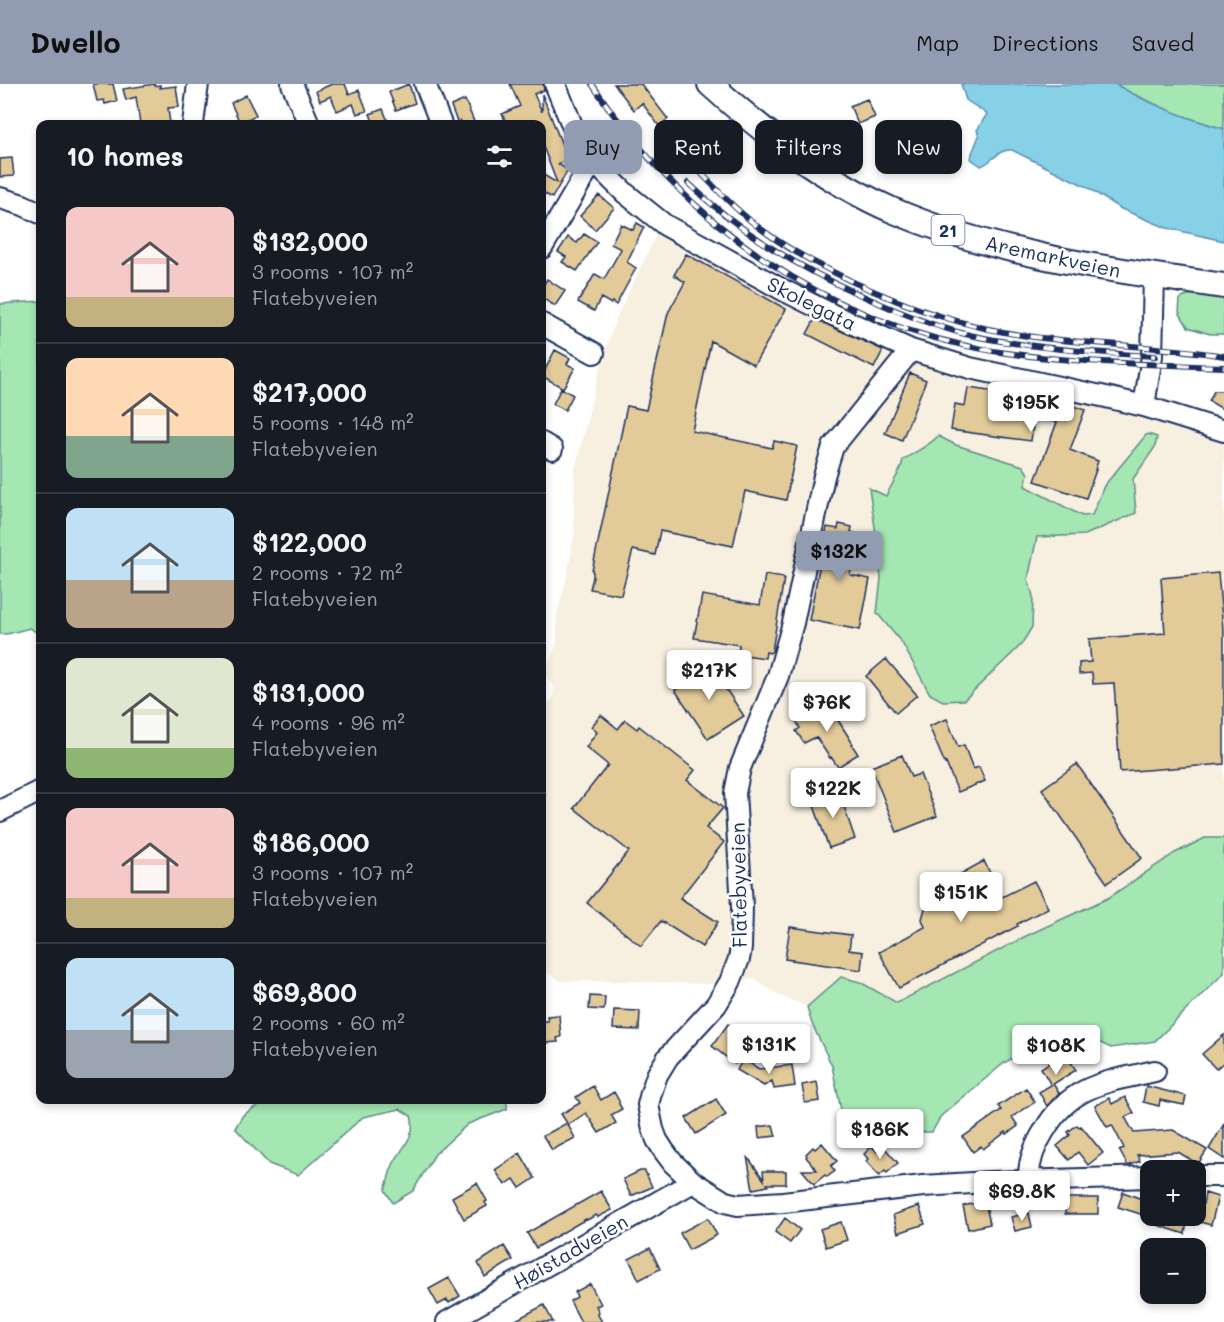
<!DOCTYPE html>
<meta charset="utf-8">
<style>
:root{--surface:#171b24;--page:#242831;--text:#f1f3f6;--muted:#9ea1a6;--line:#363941;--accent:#919bb2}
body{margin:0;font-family:Mali,sans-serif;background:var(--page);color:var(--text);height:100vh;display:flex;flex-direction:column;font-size:22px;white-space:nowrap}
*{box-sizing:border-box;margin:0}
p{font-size:20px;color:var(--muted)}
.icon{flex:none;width:33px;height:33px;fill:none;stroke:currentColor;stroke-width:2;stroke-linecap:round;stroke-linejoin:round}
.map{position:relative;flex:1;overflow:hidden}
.side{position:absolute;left:36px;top:36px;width:510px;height:984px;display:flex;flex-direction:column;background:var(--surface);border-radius:12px;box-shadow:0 3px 9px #0003}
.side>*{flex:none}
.top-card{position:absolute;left:564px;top:36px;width:570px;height:54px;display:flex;gap:12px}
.buttons{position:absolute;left:1140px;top:1076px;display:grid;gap:12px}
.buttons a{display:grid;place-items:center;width:66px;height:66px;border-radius:12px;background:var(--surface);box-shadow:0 3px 9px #0003;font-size:30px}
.price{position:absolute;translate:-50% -51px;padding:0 14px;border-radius:6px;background:#fff;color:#222;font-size:20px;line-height:39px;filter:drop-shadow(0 2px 3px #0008)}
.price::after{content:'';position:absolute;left:50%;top:36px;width:18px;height:14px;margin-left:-9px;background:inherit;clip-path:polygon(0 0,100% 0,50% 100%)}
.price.current{background:var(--accent);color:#111}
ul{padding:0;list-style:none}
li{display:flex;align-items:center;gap:18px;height:150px;padding:0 30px}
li+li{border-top:2px solid var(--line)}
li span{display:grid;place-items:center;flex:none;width:168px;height:120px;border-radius:12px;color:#555}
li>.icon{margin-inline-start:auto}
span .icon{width:72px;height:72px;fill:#fffc;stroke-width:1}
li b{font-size:26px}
h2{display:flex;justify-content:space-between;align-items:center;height:72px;padding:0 30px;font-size:26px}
.tag{padding:0 21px;border-radius:12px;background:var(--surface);box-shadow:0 3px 9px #0003;font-size:21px;line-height:54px}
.tag.current{background:var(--accent);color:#111}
header{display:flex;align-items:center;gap:36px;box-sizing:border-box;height:84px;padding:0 30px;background:var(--accent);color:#111}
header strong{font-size:28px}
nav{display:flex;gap:33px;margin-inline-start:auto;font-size:21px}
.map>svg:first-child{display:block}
.built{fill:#f7efe0;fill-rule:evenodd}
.green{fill:#a4e7b2;stroke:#608b88;stroke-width:1.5}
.water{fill:#87d1e7;stroke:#5c90b0;stroke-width:1.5}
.building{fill:#e3cb99;stroke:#1b2f5e;stroke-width:1.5}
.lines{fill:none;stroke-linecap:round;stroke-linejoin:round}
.minor-casing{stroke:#1b2f5e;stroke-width:24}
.major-casing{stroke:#1b2f5e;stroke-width:28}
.minor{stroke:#fff;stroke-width:20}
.major{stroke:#fff;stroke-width:24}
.rail-casing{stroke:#1b2f5e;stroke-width:6}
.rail{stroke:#fff;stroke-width:4;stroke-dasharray:11;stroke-linecap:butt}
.labels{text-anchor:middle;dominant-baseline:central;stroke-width:5;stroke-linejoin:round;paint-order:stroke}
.shield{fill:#fff;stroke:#5f6d8e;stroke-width:1.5}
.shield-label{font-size:18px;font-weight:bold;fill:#1b2f5e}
.street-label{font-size:20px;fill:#1b2f5e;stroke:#fff}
</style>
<header>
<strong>Dwello</strong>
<nav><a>Map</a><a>Directions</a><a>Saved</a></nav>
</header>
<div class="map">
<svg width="1224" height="1238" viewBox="0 0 1224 1238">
<rect width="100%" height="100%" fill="#fff"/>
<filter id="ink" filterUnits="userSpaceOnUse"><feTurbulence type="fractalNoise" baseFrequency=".0167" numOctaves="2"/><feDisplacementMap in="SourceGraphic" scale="12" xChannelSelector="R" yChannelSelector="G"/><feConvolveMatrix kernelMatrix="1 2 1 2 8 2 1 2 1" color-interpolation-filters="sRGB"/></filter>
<g filter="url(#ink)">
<path class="built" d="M657,149L758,205L816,230L925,281L983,295L1154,333L1195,346L1224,360V754H1205L1175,769L1108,814L1028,851L896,919L860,898L841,893L807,923L778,911L754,894L729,899L707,900L626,897H561L545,887L542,829V625L553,615L554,603L545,590L557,559V531L567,494L574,452V390L598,291L615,237ZM1148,350L1155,363L1133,395L1085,451L1037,453L1028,495L1033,512L1032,543L1021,561L964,616L930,610L902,559L877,529L881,494L876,450L869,405L886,412L901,384L903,375L914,367L927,362L938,352L956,361L1024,402L1082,432L1092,431L1104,402L1146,351Z"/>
<path class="green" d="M1115,0H1224V45L1176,30L1129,8Z
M1198,207L1224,211V250H1210L1188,243L1179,228L1180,215Z
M40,217V551L30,544L7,550H0V220Z
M1148,350L1157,353L1155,363L1133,395L1136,429L1085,451L1037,453L1028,495L1033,512L1032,543L1021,561L964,616L943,617L930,610L902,559L877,529L881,494L876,450L869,404L886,412L901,384L903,376C915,367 928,363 938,352L956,361L1023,382L1028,390L1025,402L1082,432L1092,431L1104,402L1146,351Z
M1205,754H1224V889L1155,957L1111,964L1081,950L1065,948L1042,957L1004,979L941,1032L932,1048H918L891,1041L852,1056L845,1046L832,982L812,940L807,923L841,893L860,898L897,919L1028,851L1108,814L1175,769Z
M266,1016H507V1025L468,1040L435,1070L413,1107L393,1119L385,1106C388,1098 389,1090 392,1083C399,1066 418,1052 411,1032L400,1025L363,1033L298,1091L269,1080L235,1044L243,1031Z"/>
<path class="water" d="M961,0H1115C1149,20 1186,34 1224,45V157L1167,144L1119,124L1087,103L1012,66C997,65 993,78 981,82L971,75L972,69L979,52L977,46L987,30L966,16Z"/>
<path class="building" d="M93,0H113L117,17L105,20L104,16L97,17Z
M154,0L155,2L160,1V4L176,2L179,23L168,24L170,40H140L136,13L126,16L123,5Z
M332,0H345L349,10L359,6L367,27L357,30L353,20L337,27L331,12L320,17L316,7Z
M409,0L415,19L396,26L389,8Z
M510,0H543L544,6L534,10L542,28V10L568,76L558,80L568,86L552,114L542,108V90L557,99L542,60V40H507L502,30L520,22Z
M614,0H641L668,35L659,42L642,19L634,26Z
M246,11L256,31L240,39L231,19Z
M867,15L875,33L858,40L850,22Z
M465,16L475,40H461L460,37L457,38L451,22Z
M383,25L389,40H374L370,30Z
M12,74L14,92L0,93V75Z
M599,111L614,124L595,146L580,132Z
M637,139L644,143L627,178L636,184L616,221L612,218L611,220L601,214L594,227L578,218L595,190L604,195L621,165L611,160L621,140L633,146Z
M584,150L597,158L577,187L562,178L566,173L558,168L568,153L577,159Z
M686,170L786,225L754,281L711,257L692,347L772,364L774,357L797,362L786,416L745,407L733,462L660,447L655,471L633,466L621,511L590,505L593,493V488L592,487L627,322L646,326L668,229L685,198L674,191Z
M547,195L565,207L555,222L542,214V203Z
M815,235L883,266L874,284L807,250Z
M555,266L570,274L567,280L575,284L563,304L542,292Z
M910,289L926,296L902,356L885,349Z
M561,304L573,311L565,326L553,320Z
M968,304L1059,317L1085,326L1070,366L1098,377L1095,386H1096L1086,414L1035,397L1057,338L1034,335L1031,357L951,346L955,320L965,322Z
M1214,307H1224V326L1209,317Z
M839,440L852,443L851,448L858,450L850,491L870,495L860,546L809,536L827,443L838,445Z
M1218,489L1223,545H1224V680L1120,688L1114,599L1093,600L1092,589L1079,590V579L1091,578L1089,555L1165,549L1161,494Z
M765,491L784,494L772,567L770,569L766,568L765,574L738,570L739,561L694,554L702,511L760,521Z
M886,575L917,611L896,629L866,592Z
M707,579L710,584L711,583L744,632L708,655L675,606L689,597L686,593Z
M826,617L853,660L852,661L858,670L838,683L831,673L830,674L816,653L804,659L796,647L800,644L796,637L805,630L804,628L815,621L816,624Z
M601,631L618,645L625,636L637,645L639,642L695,686L687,696L723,724L706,744L724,758L680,814L718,838L702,863L661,837L641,862L587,819L629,767L574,724L608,681L586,663L597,648L591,643Z
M947,635L958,663L964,661L973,685L979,683L985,697L958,708L946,679L945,680L929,642Z
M902,671L911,693L920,690L937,732L897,748L871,683Z
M1077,680L1142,774L1107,799L1042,705Z
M838,705L855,755L829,764L813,719V714Z
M984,777L1002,813L1034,797L1048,824L1017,840L1018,842L899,904L879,868L925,843L922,835L926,821L949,808L944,799Z
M790,843L851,851L849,866L863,868L861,886L785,875Z
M590,912L605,913L604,926L589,925Z
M614,926L640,927L639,946L613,945Z
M559,931L561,953L557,954L558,958L545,959V955H542V937H548L547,932Z
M728,940L752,957L735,980L712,962Z
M1224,951V978L1216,985L1202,970Z
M1065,969L1076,986L1053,1000L1059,1009L1047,1022L1039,1008L1051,1001L1041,984Z
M743,975L759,985L792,981L795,1002L774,1005L772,997L764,1002L737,986Z
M817,998L820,1017L805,1019L802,1001Z
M593,1002L601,1016L614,1008L619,1017V1020L622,1025L611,1031L616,1039L599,1049L586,1029L568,1041L575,1054L552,1066L543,1052L567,1039L561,1030L580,1019L576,1013Z
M1146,1002L1186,1012L1184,1021L1160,1016L1159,1022L1143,1018Z
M1026,1004L1035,1018L1012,1033L1018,1042L1007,1050L1006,1048L983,1065L981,1062L973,1068L963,1053L1001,1026L998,1022Z
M1125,1013L1134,1029L1125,1033L1134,1049L1173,1046L1207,1066L1198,1080L1178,1068L1137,1071L1140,1077L1128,1082L1119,1066L1124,1064L1112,1041L1107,1043L1095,1022L1109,1014L1112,1020Z
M716,1015L726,1031L696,1050L686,1034Z
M1224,1040V1075L1209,1065Z
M773,1041L776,1052L759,1054L758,1043Z
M1077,1041L1079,1043L1081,1042L1103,1069L1088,1081L1078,1068L1069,1076L1057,1062L1070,1051L1068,1048Z
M822,1059L837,1077L831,1082L835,1087L827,1093L825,1091L814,1100L802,1086H817L806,1073L807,1072L806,1070L813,1063L815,1065Z
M872,1062L877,1068L883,1062L898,1079L887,1089L885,1087L879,1092L866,1077L868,1075L864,1070Z
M520,1069L535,1094L520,1104L514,1095L505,1101L495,1086Z
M747,1072L764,1096L763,1087H786V1100H767L768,1102L753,1105Z
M640,1087H645L652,1103L631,1112L623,1095Z
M477,1099L487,1117L485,1118L487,1122L464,1135L452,1113Z
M601,1107L612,1126L598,1133L596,1131L587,1136L586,1135L536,1164L527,1149Z
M1123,1108L1150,1118V1133L1118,1123Z
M1205,1109L1218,1113L1211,1141L1196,1137V1118L1203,1120Z
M1065,1114H1098V1130H1065Z
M985,1117L990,1140L968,1145L963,1122Z
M919,1122L925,1140L898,1149L893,1131Z
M1029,1129L1032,1143L1015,1147L1011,1133Z
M1157,1131H1188L1185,1150L1154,1140Z
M708,1134L717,1151L689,1166L680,1149Z
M785,1134L800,1146L790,1159L775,1148Z
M841,1138L847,1156L826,1163L820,1145Z
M504,1162L513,1176L485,1193L478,1179Z
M650,1164L660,1185L639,1196L629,1175Z
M449,1194L460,1212L449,1219L447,1216L438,1221L429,1205Z
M590,1200L601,1220L596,1222L599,1228L597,1229L602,1238H581L570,1217L577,1213L575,1208Z
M544,1221L553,1238H512Z"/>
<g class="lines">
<defs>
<path id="minor" d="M292,0L309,40
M425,0L441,40
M555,0L572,41L583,63L595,79L625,109L665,141L783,206L831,230L911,266L970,284L1106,313L1144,322L1224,347
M193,40L198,0
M0,114L23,121L40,129
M542,164L586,89L595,79
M542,240L594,269
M911,266L833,363L824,392L793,539L778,592L740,684L735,709L742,822L741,864L739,875L730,898L716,921L668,973L657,991L651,1009L648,1021L653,1045L657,1056L664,1067L673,1079L693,1098L725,1118L738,1121L783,1118L923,1102L989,1098L1150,1093
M1144,322L1152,272L1154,192
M542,359L552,365
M0,727L40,707
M1196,1092H1224
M1029,1096C1028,1078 1034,1063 1044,1047C1071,1000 1107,998 1155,987
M447,1238L693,1098"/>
<path id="major" d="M710,0C764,49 825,97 892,126C997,171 1112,186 1224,202"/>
</defs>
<use href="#minor" class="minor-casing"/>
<use href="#major" class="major-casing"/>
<use href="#minor" class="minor"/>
<use href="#major" class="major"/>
<defs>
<path id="rail" d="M592,0C685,140 826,239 993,267C1069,279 1147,280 1224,283
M701,89C722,111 743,133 768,150C794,169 823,183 851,197C911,225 968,244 1034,253C1097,261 1161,262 1224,272
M688,99C741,149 797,183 863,212C896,227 930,241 965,250C1027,264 1092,269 1155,272"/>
</defs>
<use href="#rail" class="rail-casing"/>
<use href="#rail" class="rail"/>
</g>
</g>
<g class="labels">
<rect class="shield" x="931.5" y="131" width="33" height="30" rx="4.5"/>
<g class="shield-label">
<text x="948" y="146">21</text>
</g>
<g class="street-label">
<text transform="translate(1053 172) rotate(12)">Aremarkveien</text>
<text transform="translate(812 219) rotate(26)">Skolegata</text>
<text transform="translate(738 801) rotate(-91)">Flatebyveien</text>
<text transform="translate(570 1167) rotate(-30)">Høistadveien</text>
</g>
</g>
</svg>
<div class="buttons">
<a>+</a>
<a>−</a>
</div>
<b class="price" style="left:1031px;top:349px">$195K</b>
<b class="price current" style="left:839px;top:498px">$132K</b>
<b class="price" style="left:709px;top:617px">$217K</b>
<b class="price" style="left:827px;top:649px">$76K</b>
<b class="price" style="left:833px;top:735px">$122K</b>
<b class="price" style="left:961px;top:839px">$151K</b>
<b class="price" style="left:769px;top:991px">$131K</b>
<b class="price" style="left:1056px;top:992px">$108K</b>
<b class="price" style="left:880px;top:1076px">$186K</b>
<b class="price" style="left:1022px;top:1138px">$69.8K</b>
<div class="top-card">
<a class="tag current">Buy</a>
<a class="tag">Rent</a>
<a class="tag">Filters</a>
<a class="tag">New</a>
</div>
<section class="side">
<h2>10 homes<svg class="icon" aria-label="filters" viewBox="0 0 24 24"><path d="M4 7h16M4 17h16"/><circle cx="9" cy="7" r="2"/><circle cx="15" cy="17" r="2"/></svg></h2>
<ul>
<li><span style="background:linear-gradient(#f6c9c9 75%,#c2b280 0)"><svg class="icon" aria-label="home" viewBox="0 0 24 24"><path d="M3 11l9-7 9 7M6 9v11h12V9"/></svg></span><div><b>$132,000</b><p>3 rooms · 107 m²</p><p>Flatebyveien</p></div></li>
<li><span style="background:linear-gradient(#ffd9b3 65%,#7fa58c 0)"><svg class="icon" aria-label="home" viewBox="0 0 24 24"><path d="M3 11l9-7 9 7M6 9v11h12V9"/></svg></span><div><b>$217,000</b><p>5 rooms · 148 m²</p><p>Flatebyveien</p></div></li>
<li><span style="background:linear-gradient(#bfe0f5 60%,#b9a48a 0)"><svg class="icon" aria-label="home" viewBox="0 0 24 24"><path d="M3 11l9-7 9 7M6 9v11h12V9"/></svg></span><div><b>$122,000</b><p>2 rooms · 72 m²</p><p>Flatebyveien</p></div></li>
<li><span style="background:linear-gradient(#dfe7d0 75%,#8fb573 0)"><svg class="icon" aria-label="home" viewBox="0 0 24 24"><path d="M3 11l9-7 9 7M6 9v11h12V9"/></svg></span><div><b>$131,000</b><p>4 rooms · 96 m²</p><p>Flatebyveien</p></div></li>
<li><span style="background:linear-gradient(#f6c9c9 75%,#c2b280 0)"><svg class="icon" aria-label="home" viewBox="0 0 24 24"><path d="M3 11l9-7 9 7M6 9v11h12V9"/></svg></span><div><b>$186,000</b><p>3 rooms · 107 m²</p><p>Flatebyveien</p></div></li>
<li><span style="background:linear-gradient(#bfe0f5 60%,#9aa5b1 0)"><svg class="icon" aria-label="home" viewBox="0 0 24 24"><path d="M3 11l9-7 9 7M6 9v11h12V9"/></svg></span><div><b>$69,800</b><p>2 rooms · 60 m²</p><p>Flatebyveien</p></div></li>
</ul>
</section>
</div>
